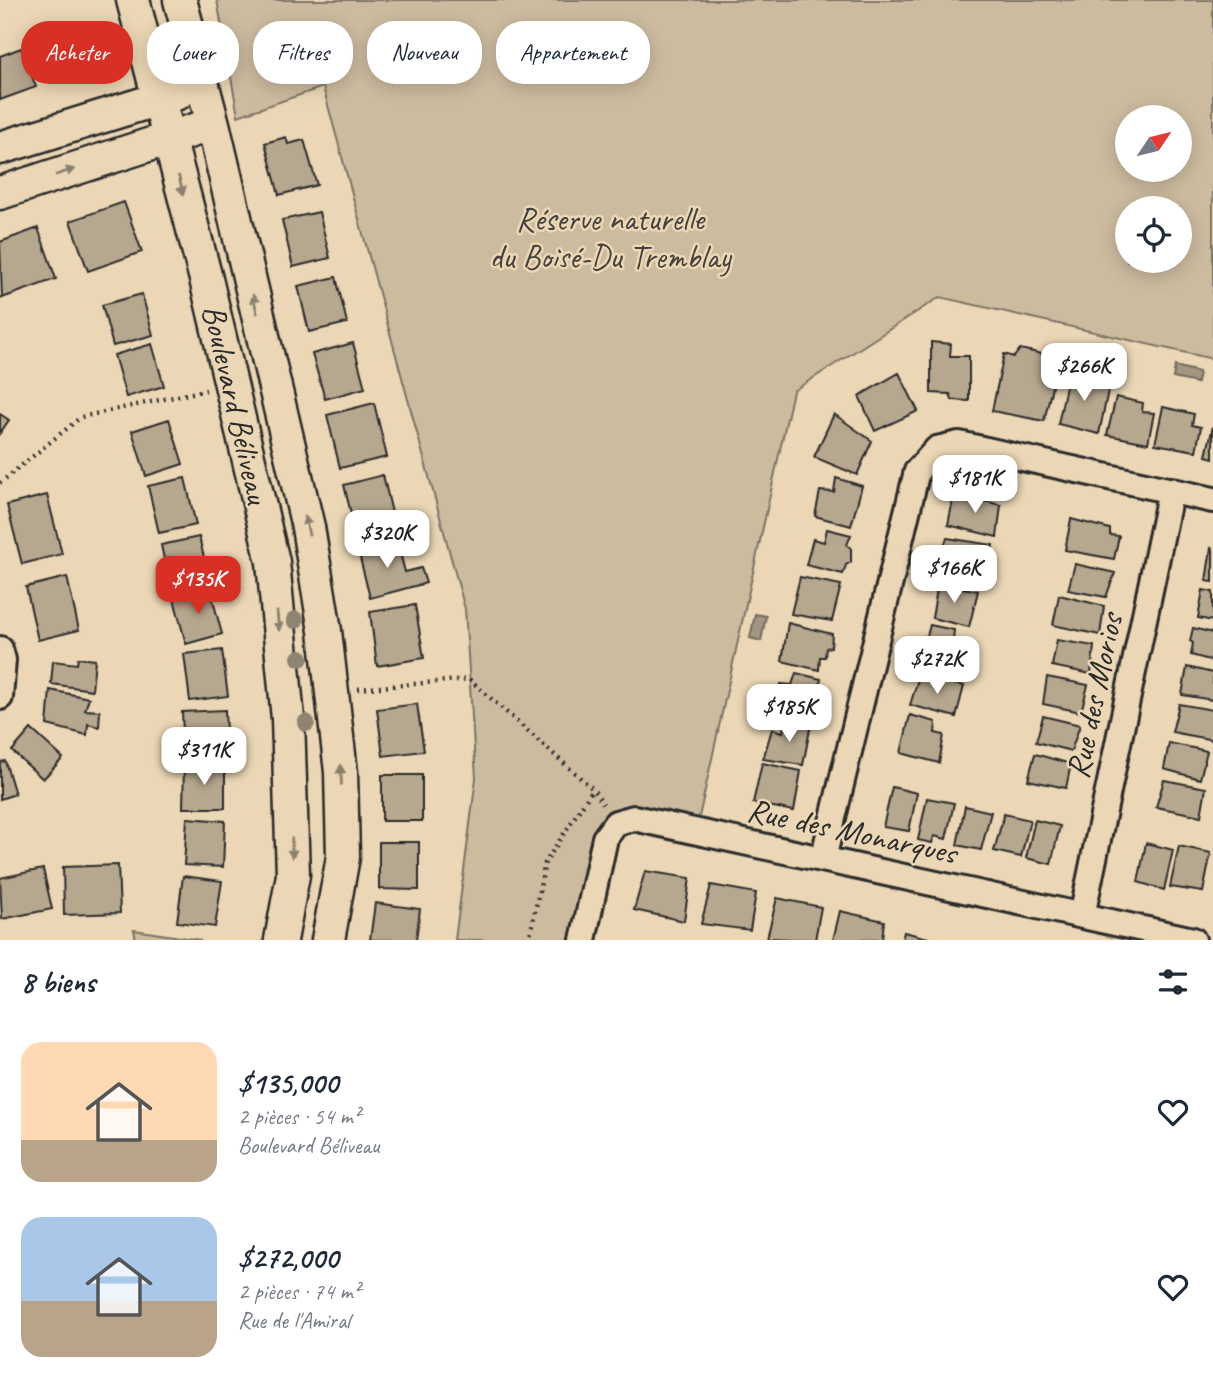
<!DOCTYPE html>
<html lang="fr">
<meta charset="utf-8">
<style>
:root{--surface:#fff;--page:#f6f6f7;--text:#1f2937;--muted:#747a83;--accent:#d93025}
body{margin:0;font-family:Caveat,sans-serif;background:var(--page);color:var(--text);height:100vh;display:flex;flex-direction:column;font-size:26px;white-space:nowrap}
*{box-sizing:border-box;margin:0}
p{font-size:23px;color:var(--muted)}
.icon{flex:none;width:38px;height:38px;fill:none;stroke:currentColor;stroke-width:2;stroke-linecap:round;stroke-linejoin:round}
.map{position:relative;height:940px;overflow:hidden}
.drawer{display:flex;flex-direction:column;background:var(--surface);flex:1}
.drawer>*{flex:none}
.hud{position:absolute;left:21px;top:21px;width:700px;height:63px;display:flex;gap:14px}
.needle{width:46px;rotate:55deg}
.tools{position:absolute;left:1115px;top:105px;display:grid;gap:14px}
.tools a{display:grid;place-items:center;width:77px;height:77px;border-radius:50%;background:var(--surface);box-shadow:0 4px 18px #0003;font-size:35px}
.price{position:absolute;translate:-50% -60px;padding:0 16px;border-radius:14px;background:#fff;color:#222;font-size:23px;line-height:46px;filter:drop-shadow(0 2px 4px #0008)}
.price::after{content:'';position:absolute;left:50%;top:42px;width:21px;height:16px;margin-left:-10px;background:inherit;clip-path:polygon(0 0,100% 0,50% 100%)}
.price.selected{background:var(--accent);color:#fff}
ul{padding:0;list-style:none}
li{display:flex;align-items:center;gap:21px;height:175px;padding:0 21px}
li span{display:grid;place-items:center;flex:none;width:196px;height:140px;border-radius:21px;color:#555}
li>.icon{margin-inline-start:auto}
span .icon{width:84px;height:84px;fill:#fffc;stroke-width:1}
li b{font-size:30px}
h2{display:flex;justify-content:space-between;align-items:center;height:84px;padding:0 21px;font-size:30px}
.chip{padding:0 24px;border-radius:28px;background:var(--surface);box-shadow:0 4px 18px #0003;font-size:24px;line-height:63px}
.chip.selected{background:var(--accent);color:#fff}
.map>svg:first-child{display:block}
.green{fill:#ccbb9f;stroke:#7c7365;stroke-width:2;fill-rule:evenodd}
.water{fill:#a29581;stroke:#726b5f;stroke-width:2}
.building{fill:#b6a78f;stroke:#2b2b2b;stroke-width:2}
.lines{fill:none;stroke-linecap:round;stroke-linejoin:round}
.minor-casing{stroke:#2b2b2b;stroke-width:30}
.tertiary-casing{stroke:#2b2b2b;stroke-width:37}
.path{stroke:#2b2b2b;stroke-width:4.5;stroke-dasharray:2 5;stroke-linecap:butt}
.minor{stroke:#ebd7b5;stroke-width:24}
.tertiary{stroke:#ebd7b5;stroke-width:32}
.tree{fill:#8f8472}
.oneway{fill:#8b8170}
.labels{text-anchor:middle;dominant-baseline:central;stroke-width:5;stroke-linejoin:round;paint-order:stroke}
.park-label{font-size:33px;fill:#43413c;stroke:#ebd7b5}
.street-label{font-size:33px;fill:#2b2b2b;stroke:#ebd7b5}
</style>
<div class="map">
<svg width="1213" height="940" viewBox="0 0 1213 940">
<rect width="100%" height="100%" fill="#ebd7b5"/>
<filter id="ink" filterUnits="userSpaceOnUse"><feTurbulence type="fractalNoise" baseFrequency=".0143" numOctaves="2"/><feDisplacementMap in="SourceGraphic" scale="14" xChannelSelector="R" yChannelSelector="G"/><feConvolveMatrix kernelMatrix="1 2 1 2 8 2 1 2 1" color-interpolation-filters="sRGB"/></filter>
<g filter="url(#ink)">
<path class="green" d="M217,0H1213V359L940,297L793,391L696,831L616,824L583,940H455L476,778L465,609L323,87L238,116ZM1127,117H1180V170H1127ZM1127,208H1180V261H1127Z
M134,930L200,940H201H136Z"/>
<path class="water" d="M1091,349L1114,354L1112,368L1088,362Z
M1175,366L1199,372L1197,383L1173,378Z
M755,614L766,616L761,641L750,638Z"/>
<path class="building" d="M87,27L99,67L55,80L43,40Z
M21,48L36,87L0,100V56Z
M286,137L288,144L304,140L317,185L279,195L265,143Z
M124,202L142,252L88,271L70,221Z
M319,212L330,258L293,267L282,220Z
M38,228L56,279L2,298L0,242Z
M336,277L347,323L309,332L298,286Z
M142,294L153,335L113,346L102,305Z
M931,342L951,344L950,356H969V401L952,400L950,394L931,393Z
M353,343L365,388L325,399L312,354Z
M152,344L164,386L126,397L114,355Z
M1020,349L1047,355L1044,363L1057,365L1044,421L992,411L1004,354L1014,357Z
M1069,372L1110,381L1099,434L1058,424Z
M899,373L918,411L875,431L859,396Z
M1116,397L1143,403L1142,412L1154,413L1148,443L1107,435Z
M374,403L387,457L340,468L327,415Z
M1163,407L1194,414L1192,425L1201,427L1196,451L1155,444Z
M0,414L9,420L0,433Z
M834,414L872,441L857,475L814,457Z
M169,419L183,464L146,476L132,431Z
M1213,426V458L1206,456Z
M383,475L394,521L355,530L344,485Z
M185,478L196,525L159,533L148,486Z
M836,478L862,486L851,526L815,516L820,491L834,492Z
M954,494L1001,505L997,537L948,525Z
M47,495L62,554L22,564L7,505Z
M1071,519L1110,529V535L1119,536L1114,559L1065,550Z
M827,529L851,535L847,545L851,548V562L846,565L843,574L806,565L813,539L824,542Z
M199,537L209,578L170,587L161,545Z
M947,538L993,545L986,581L937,566Z
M397,541L405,572L421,568L426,583L370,598L358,550Z
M1211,548L1213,549V582L1206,581Z
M1075,564L1115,573L1106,597L1068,590Z
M67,577L79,630L38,640L26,587Z
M800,577L841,585L832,621L791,614Z
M938,583L978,591L969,627L932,618Z
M210,589L222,634L186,644L174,599Z
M1203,590L1213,592V621L1198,618Z
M1059,595L1104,606L1100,635L1053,625Z
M415,605L424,658L377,666L370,612Z
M788,623L832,634L831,647L826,648L825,657H820L819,670L782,661Z
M930,625L954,630L953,640L962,644L958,672L922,663L923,650H919L921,637L927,636Z
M1193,628L1213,633V661L1191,655L1193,643L1190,641Z
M1057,640L1094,646L1091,674L1052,666Z
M222,650L228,696L190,701L184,654Z
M78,658L95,660L92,690L51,684L53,661L77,664Z
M1187,667L1213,673V700L1182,695Z
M796,673L821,679L814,718L776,712L781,684L792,685Z
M919,676L964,686L956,717L910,705Z
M1047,677L1088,685L1081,712L1043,704Z
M50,690L89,698L85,710L100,711L99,727L88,724L87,735L47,725Z
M417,704L424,751L383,756L377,709Z
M1179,704L1213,710V740L1172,732Z
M225,710L227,753L184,754L182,712Z
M910,715L936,722L935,733L944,735L939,763L901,753Z
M1043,716L1080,725L1071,751L1036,742Z
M785,721L811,724L803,765L763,759L772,729L783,732Z
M31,729L63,758L43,779L12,751Z
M1169,743L1207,751L1200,779L1164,769Z
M1035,754L1071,764L1066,788L1028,780Z
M5,761L15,794L0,799V762Z
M762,763L801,771L794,811L753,803Z
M184,765H225V808H183Z
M382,775H422V821H382Z
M1164,780L1206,788L1201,816L1156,807Z
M892,787L917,793L909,831L883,827Z
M927,798L954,803L946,839L934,836L932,843L918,840Z
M965,806L991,812L981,850L957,845Z
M1004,814L1030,820L1021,857L994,851Z
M187,818L225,821L223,867L184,865Z
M1035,820L1060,826L1051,864L1026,858Z
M379,842H419V890L379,889Z
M1146,843L1173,850L1164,890L1138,882Z
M1179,846L1211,853L1203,892L1170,887Z
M118,865L120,913L64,915L63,867Z
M43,869L52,909L2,919L0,878Z
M645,871L690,878L684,921L634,910Z
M183,876L222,881L215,927L177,922Z
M711,885L756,893L750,930L701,924Z
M777,898L821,907L815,940L767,938Z
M375,903L420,909L416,940H370Z
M840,911L884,921L882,940H833Z
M904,932L936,940H902Z"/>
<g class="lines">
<defs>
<path id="minor" d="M0,649L3,660L0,697
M823,859L917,471L937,449L959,444L1213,500
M1082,916L1171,490
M583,940L605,838L616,823L634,818L1193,940"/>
<path id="tertiary" d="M133,0L206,279L273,562L288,719L293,875L281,940
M180,0L213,124L308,527L325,631L341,772L343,857L328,940
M0,148L178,93
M0,193L213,124"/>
</defs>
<use href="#minor" class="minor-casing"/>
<use href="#tertiary" class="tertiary-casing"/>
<path class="path" d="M0,483L81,417L206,390
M358,689L469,679L593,789L603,804
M529,940L545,863L593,789"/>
<use href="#minor" class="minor"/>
<use href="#tertiary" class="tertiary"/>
</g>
<g class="tree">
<circle cx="295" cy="620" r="9"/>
<circle cx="300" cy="658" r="9"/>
<circle cx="306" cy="723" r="9"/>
</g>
<defs><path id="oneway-solid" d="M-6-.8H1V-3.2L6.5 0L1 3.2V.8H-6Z" transform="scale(1.75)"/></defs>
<g class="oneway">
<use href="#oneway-solid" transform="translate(65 172) rotate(-18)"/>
<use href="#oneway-solid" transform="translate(181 185) rotate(75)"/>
<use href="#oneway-solid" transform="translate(255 304) rotate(-103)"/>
<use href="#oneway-solid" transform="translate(307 526) rotate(-102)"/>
<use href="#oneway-solid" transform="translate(278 621) rotate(84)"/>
<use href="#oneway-solid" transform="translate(341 775) rotate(-93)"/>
<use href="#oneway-solid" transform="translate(292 848) rotate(88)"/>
</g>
</g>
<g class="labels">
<g class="park-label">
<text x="610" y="219">Réserve naturelle<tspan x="610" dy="38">du Boisé-Du Tremblay</tspan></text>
</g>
<g class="street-label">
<text transform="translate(236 404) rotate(77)">Boulevard Béliveau</text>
<text transform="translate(1094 696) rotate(-78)">Rue des Morios</text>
<text transform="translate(852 831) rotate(12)">Rue des Monarques</text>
</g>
</g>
</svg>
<div class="tools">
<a><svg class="needle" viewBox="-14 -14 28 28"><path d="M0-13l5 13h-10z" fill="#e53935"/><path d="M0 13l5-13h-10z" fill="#747a83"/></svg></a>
<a><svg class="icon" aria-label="locate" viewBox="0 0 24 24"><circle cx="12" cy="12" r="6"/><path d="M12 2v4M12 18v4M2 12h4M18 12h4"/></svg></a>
</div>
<b class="price" style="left:1084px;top:403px">$266K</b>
<b class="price" style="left:975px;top:515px">$181K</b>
<b class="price" style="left:387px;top:570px">$320K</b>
<b class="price" style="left:954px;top:605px">$166K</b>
<b class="price selected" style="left:198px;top:616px">$135K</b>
<b class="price" style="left:937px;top:696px">$272K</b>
<b class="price" style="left:789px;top:744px">$185K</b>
<b class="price" style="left:204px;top:787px">$311K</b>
<div class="hud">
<a class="chip selected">Acheter</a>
<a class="chip">Louer</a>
<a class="chip">Filtres</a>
<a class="chip">Nouveau</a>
<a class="chip">Appartement</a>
</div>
</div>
<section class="drawer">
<h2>8 biens<svg class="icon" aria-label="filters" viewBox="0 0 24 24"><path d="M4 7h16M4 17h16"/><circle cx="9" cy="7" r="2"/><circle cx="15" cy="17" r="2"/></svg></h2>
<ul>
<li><span style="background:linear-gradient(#ffd9b3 70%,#b9a48a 0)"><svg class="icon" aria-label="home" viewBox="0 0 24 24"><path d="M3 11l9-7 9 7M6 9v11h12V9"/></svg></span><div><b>$135,000</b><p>2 pièces · 54 m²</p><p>Boulevard Béliveau</p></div><svg class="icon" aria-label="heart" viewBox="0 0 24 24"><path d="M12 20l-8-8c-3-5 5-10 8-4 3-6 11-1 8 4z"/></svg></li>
<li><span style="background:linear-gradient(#a9c7e8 60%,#b9a48a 0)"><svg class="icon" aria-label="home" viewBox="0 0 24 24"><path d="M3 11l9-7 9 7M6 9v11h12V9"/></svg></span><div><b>$272,000</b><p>2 pièces · 74 m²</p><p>Rue de l'Amiral</p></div><svg class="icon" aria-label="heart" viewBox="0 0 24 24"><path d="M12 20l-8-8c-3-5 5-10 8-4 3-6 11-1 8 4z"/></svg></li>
</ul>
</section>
